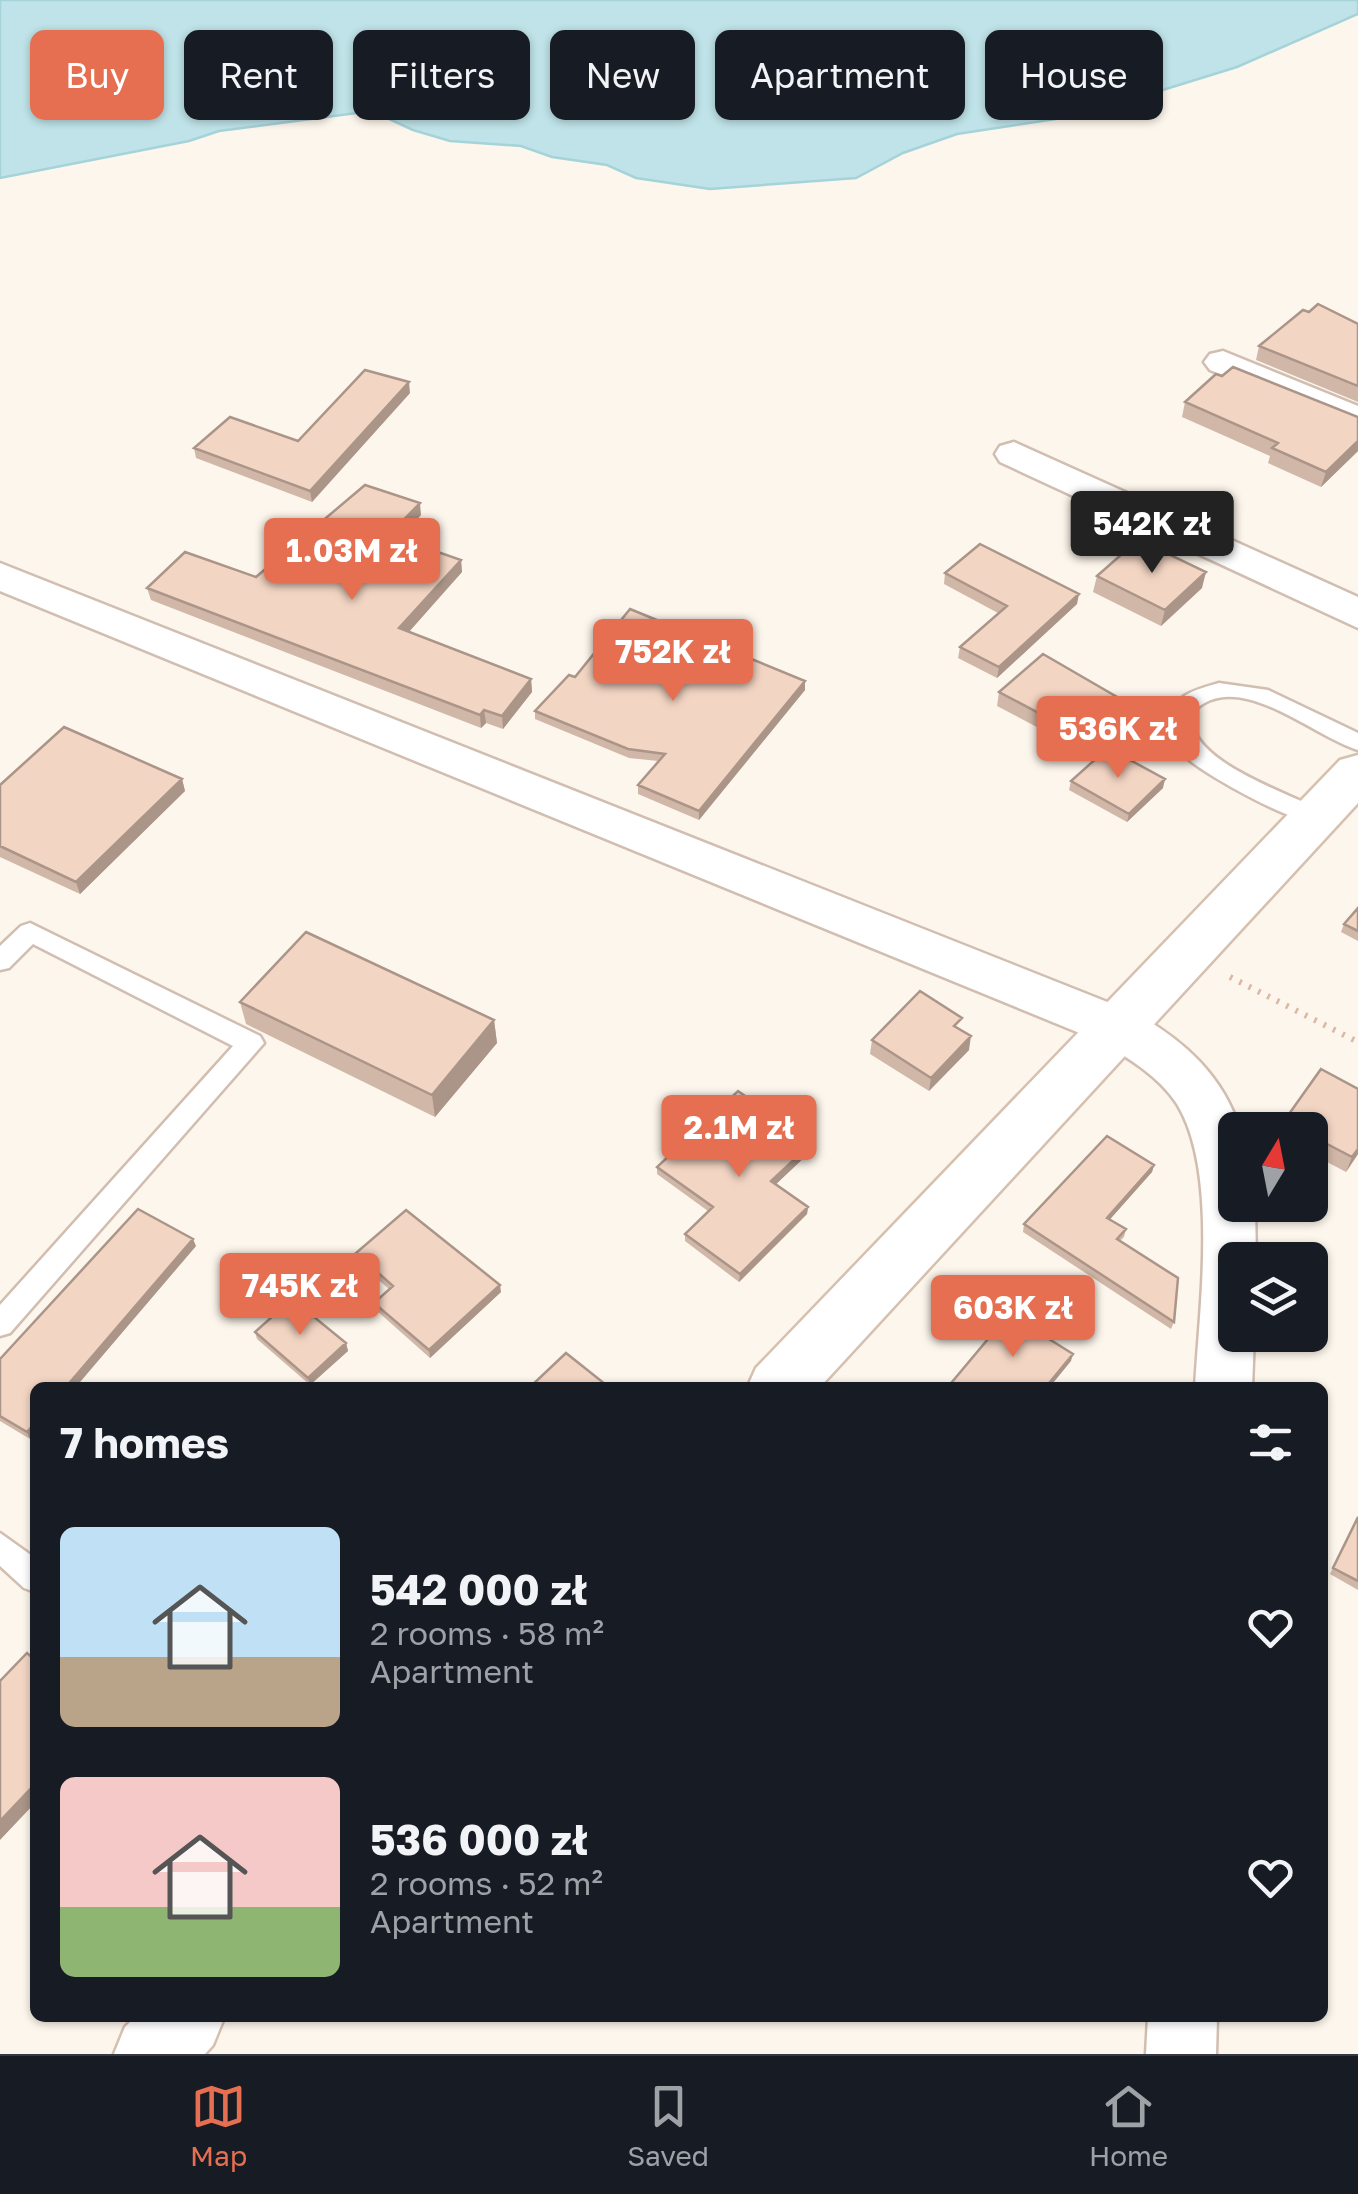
<!DOCTYPE html>
<meta charset="utf-8">
<style>
:root{--surface:#171b24;--page:#242831;--text:#f1f3f6;--muted:#9ea1a6;--line:#363941;--accent:#e76f51}
body{margin:0;font-family:"Golos Text",sans-serif;background:var(--page);color:var(--text);height:100vh;display:flex;flex-direction:column;font-size:38px;white-space:nowrap}
*{box-sizing:border-box;margin:0}
p{font-size:32px;color:var(--muted)}
.icon{flex:none;width:55px;height:55px;fill:none;stroke:currentColor;stroke-width:2;stroke-linecap:round;stroke-linejoin:round}
.map{position:relative;flex:1;overflow:hidden}
.side{position:absolute;left:30px;top:1382px;width:1298px;height:640px;display:flex;flex-direction:column;background:var(--surface);border-radius:15px;box-shadow:0 2px 8px #0004}
.side>*{flex:none}
.top-card{position:absolute;left:30px;top:30px;width:1300px;height:90px;display:flex;gap:20px}
.needle{width:65px;rotate:10deg}
.buttons{position:absolute;left:1218px;top:1112px;display:grid;gap:20px}
.buttons a{display:grid;place-items:center;width:110px;height:110px;border-radius:15px;background:var(--surface);box-shadow:0 2px 8px #0004;font-size:50px}
.price{position:absolute;translate:-50% -85px;padding:0 22px;border-radius:10px;background:var(--accent);color:#fff;font-size:32px;line-height:65px;filter:drop-shadow(0 2px 5px #0008)}
.price::after{content:'';position:absolute;left:50%;top:60px;width:30px;height:22px;margin-left:-15px;background:inherit;clip-path:polygon(0 0,100% 0,50% 100%)}
.price.current{background:#222;color:#fff}
ul{padding:0;list-style:none}
li{display:flex;align-items:center;gap:30px;height:250px;padding:0 30px}
li span{display:grid;place-items:center;flex:none;width:280px;height:200px;border-radius:15px;color:#555}
li>.icon{margin-inline-start:auto}
span .icon{width:120px;height:120px;fill:#fffc;stroke-width:1}
li b{font-size:42px}
h2{display:flex;justify-content:space-between;align-items:center;height:120px;padding:0 30px;font-size:42px}
.tag{padding:0 35px;border-radius:15px;background:var(--surface);box-shadow:0 2px 8px #0004;font-size:35px;line-height:90px}
.tag.current{background:var(--accent);color:#fff}
.menu{display:flex;justify-content:space-around;align-items:center;height:140px;border-top:2px solid var(--line);background:var(--surface);font-size:28px;color:var(--muted)}
.menu a{display:grid;justify-items:center;gap:5px}
.menu .current{color:var(--accent)}
.map>svg:first-child{display:block}
.water{fill:#bfe3e8;stroke:#a5d3da;stroke-width:2.5}
.lines{fill:none;stroke-linecap:round;stroke-linejoin:round}
.lane-casing{stroke:#d1beb0;stroke-width:5}
.street-casing{stroke:#d1beb0;stroke-width:5}
.secondary-casing{stroke:#d6c0b0;stroke-width:5}
.path{stroke:#d9b8a5;stroke-width:6;stroke-dasharray:2.5 8;stroke-linecap:butt}
.lane{fill:#fff;fill-rule:evenodd}
.street{fill:#fff;fill-rule:evenodd}
.secondary{fill:#fff;fill-rule:evenodd}
.wall{fill:#d1b7a8}
.shaded-wall{fill:#aa9588}
.building{fill:#f3d5c3;stroke:#aa9588;stroke-width:2.5}
</style>
<div class="map">
<svg width="1358" height="2054" viewBox="0 0 1358 2054">
<rect width="100%" height="100%" fill="#fdf6ec"/>
<path class="water" d="M0,0H1358V14L1237,67L1082,115L957,134L903,153L856,178L710,189L636,178L607,165L552,157L521,146L450,141L413,130L372,111L219,131L189,141L0,178Z"/>
<g class="lines">
<defs>
<path id="lane" d="M1219,683L1268,690L1358,733V750C1313,737 1236,665 1192,713C1184,760 1288,793 1323,811L1326,817L1323,823C1302,829 1205,775 1187,758C1177,748 1170,736 1168,723C1173,694 1195,690 1219,683Z
M30,923L260,1036L264,1043L10,1333L0,1336V1305L233,1046L33,944L9,968L0,970V946L21,926Z
M0,1533L35,1558V1592L24,1588L0,1566Z"/>
<path id="street" d="M1223,351L1358,406V431L1210,370L1204,362L1210,354Z
M1014,442L1358,597V628L1000,462L995,454L1000,446Z
M0,563L1135,1013C1183,1040 1223,1075 1240,1130H1235V1205H1255L1256,1260H1235V1335H1254L1252,1388H1195C1199,1310 1219,1172 1177,1104C1159,1076 1127,1057 1099,1041L0,591Z
M1148,2018H1217L1216,2054H1146Z"/>
<path id="secondary" d="M1358,755V803L819,1388H747L756,1368L1340,760Z
M134,2018H224L213,2045L205,2054H114L125,2027Z"/>
</defs>
<use href="#lane" class="lane-casing"/>
<use href="#street" class="street-casing"/>
<use href="#secondary" class="secondary-casing"/>
<path class="path" d="M1230,977L1358,1042"/>
<use href="#lane" class="lane"/>
<use href="#street" class="street"/>
<use href="#secondary" class="secondary"/>
</g>
<path class="wall" d="M1309,312L1358,324V402L1256,360L1259,346Z
M410,393L312,502L196,458L194,448L298,441Z
M1185,402L1358,417V451L1321,487L1268,463L1270,456L1182,417Z
M421,515L399,539L461,560L462,572L408,632L531,679L532,692L503,729L486,723L481,728L151,600L147,588L256,577Z
M945,573L1077,604L997,678L958,658L960,647L998,613L944,584Z
M1097,576L1202,588L1161,626L1093,592Z
M575,677L805,690L699,820L638,794V785L658,761L629,758L535,719V711Z
M999,692L1124,701L1121,715L1084,752L997,706Z
M182,779L185,791L80,894L0,857V785Z
M1071,781L1163,788L1127,822L1069,790Z
M1358,908V941L1341,932L1344,924Z
M240,1002L494,1020L497,1043L435,1117L246,1024Z
M960,1030L969,1050L929,1091L870,1054L872,1040Z
M1358,1089V1154L1346,1172L1310,1153V1130H1281L1284,1121Z
M812,1143L811,1151L776,1184L808,1207L807,1214L739,1282L685,1241V1234L708,1211L657,1174V1167Z
M1154,1165L1152,1172L1110,1219L1126,1229L1124,1237L1120,1241L1174,1322L1171,1329L1023,1232L1024,1224Z
M196,1246L30,1439L0,1421V1359L20,1339Z
M356,1253L501,1292L430,1358L376,1310L374,1303L389,1289L357,1261Z
M255,1332L346,1343L348,1351L310,1385L257,1339Z
M1358,1516V1590L1330,1574Z"/>
<path class="shaded-wall" d="M409,382L410,393L312,502L310,491Z
M1358,441V451L1321,487L1326,472Z
M420,503L421,515L390,548L389,535Z
M461,560L462,572L401,641L399,628Z
M1206,572L1202,588L1161,626L1165,610Z
M1079,594L1077,604L997,678L999,667Z
M531,679L532,692L503,729L502,716Z
M805,681V690L699,820V811Z
M1124,701L1121,715L1084,752L1086,738Z
M484,710L486,723L481,728L480,715Z
M182,779L185,791L80,894L76,882Z
M1165,779L1163,788L1127,822L1129,814Z
M494,1020L497,1043L435,1117L432,1095Z
M971,1036L969,1050L929,1091L931,1078Z
M812,1143L811,1151L771,1189V1181Z
M1358,1149V1154L1346,1172L1352,1157Z
M1154,1165L1152,1172L1105,1225L1107,1218Z
M808,1207L807,1214L739,1282L740,1274Z
M193,1239L196,1246L75,1388H65Z
M500,1285L501,1292L430,1358L429,1350Z
M346,1343L348,1351L310,1385L308,1378Z
M1073,1354L1071,1361L1049,1388H1045Z
M35,1423V1434L30,1439L27,1432Z
M35,1784V1803L0,1840V1821Z"/>
<path class="building" d="M1318,304L1358,324V386L1259,346L1303,310L1309,312Z
M1233,367L1358,417V441L1326,472L1272,448L1278,443L1185,402L1216,374L1222,376Z
M365,370L409,382L310,491L194,448L230,417L298,441Z
M365,485L420,503L389,535L461,560L399,628L531,679L502,716L484,710L480,715L147,588L185,552L256,577Z
M980,544L1079,594L999,667L960,647L1007,606L945,573Z
M1131,546L1151,556L1158,549L1206,572L1165,610L1097,576Z
M630,609L805,681L699,811L638,785L665,754L628,749L535,711L569,675L575,677Z
M1043,654L1124,701L1086,738L999,692Z
M64,727L182,779L76,882L0,846V785Z
M1108,748L1165,779L1129,814L1071,781Z
M1358,908V931L1344,924Z
M306,932L494,1020L432,1095L240,1002Z
M920,991L962,1018L954,1026L971,1036L931,1078L872,1040Z
M1321,1069L1358,1089V1149L1352,1157L1310,1135V1130H1301L1284,1121Z
M738,1091L812,1143L771,1181L808,1207L740,1274L685,1234L713,1207L657,1167Z
M1107,1136L1154,1165L1107,1218L1126,1229L1117,1239L1178,1278L1174,1322L1024,1224Z
M138,1209L193,1239L65,1388H35V1423L27,1432L0,1416V1359Z
M406,1210L500,1285L429,1350L374,1303L393,1286L356,1253Z
M292,1299L346,1343L308,1378L255,1332Z
M1009,1314L1073,1354L1045,1388H947Z
M566,1353L610,1388H529Z
M1358,1517V1581L1333,1568Z
M27,1653L35,1660V1784L0,1821V1681Z"/>
</svg>
<div class="buttons">
<a><svg class="needle" viewBox="-14 -14 28 28"><path d="M0-13l5 13h-10z" fill="#e53935"/><path d="M0 13l5-13h-10z" fill="#9ea1a6"/></svg></a>
<a><svg class="icon" aria-label="layers" viewBox="0 0 24 24"><path d="M12 4l9 5-9 5-9-5zM3 14l9 5 9-5"/></svg></a>
</div>
<b class="price current" style="left:1152px;top:576px">542K zł</b>
<b class="price" style="left:352px;top:603px">1.03M zł</b>
<b class="price" style="left:673px;top:704px">752K zł</b>
<b class="price" style="left:1118px;top:781px">536K zł</b>
<b class="price" style="left:739px;top:1180px">2.1M zł</b>
<b class="price" style="left:300px;top:1338px">745K zł</b>
<b class="price" style="left:1013px;top:1360px">603K zł</b>
<div class="top-card">
<a class="tag current">Buy</a>
<a class="tag">Rent</a>
<a class="tag">Filters</a>
<a class="tag">New</a>
<a class="tag">Apartment</a>
<a class="tag">House</a>
</div>
<section class="side">
<h2>7 homes<svg class="icon" aria-label="filters" viewBox="0 0 24 24"><path d="M4 7h16M4 17h16"/><circle cx="9" cy="7" r="2"/><circle cx="15" cy="17" r="2"/></svg></h2>
<ul>
<li><span style="background:linear-gradient(#bfe0f5 65%,#b9a48a 0)"><svg class="icon" aria-label="home" viewBox="0 0 24 24"><path d="M3 11l9-7 9 7M6 9v11h12V9"/></svg></span><div><b>542 000 zł</b><p>2 rooms · 58 m²</p><p>Apartment</p></div><svg class="icon" aria-label="heart" viewBox="0 0 24 24"><path d="M12 20l-8-8c-3-5 5-10 8-4 3-6 11-1 8 4z"/></svg></li>
<li><span style="background:linear-gradient(#f6c9c9 65%,#8fb573 0)"><svg class="icon" aria-label="home" viewBox="0 0 24 24"><path d="M3 11l9-7 9 7M6 9v11h12V9"/></svg></span><div><b>536 000 zł</b><p>2 rooms · 52 m²</p><p>Apartment</p></div><svg class="icon" aria-label="heart" viewBox="0 0 24 24"><path d="M12 20l-8-8c-3-5 5-10 8-4 3-6 11-1 8 4z"/></svg></li>
</ul>
</section>
</div>
<nav class="menu">
<a class="current"><svg class="icon" aria-label="map" viewBox="0 0 24 24"><path d="M3 6l6-2 6 2 6-2v14l-6 2-6-2-6 2zM9 4v14M15 6v14"/></svg>Map</a>
<a><svg class="icon" aria-label="saved" viewBox="0 0 24 24"><path d="M7 4h10v16l-5-4-5 4z"/></svg>Saved</a>
<a><svg class="icon" aria-label="home" viewBox="0 0 24 24"><path d="M3 11l9-7 9 7M6 9v11h12V9"/></svg>Home</a>
</nav>
